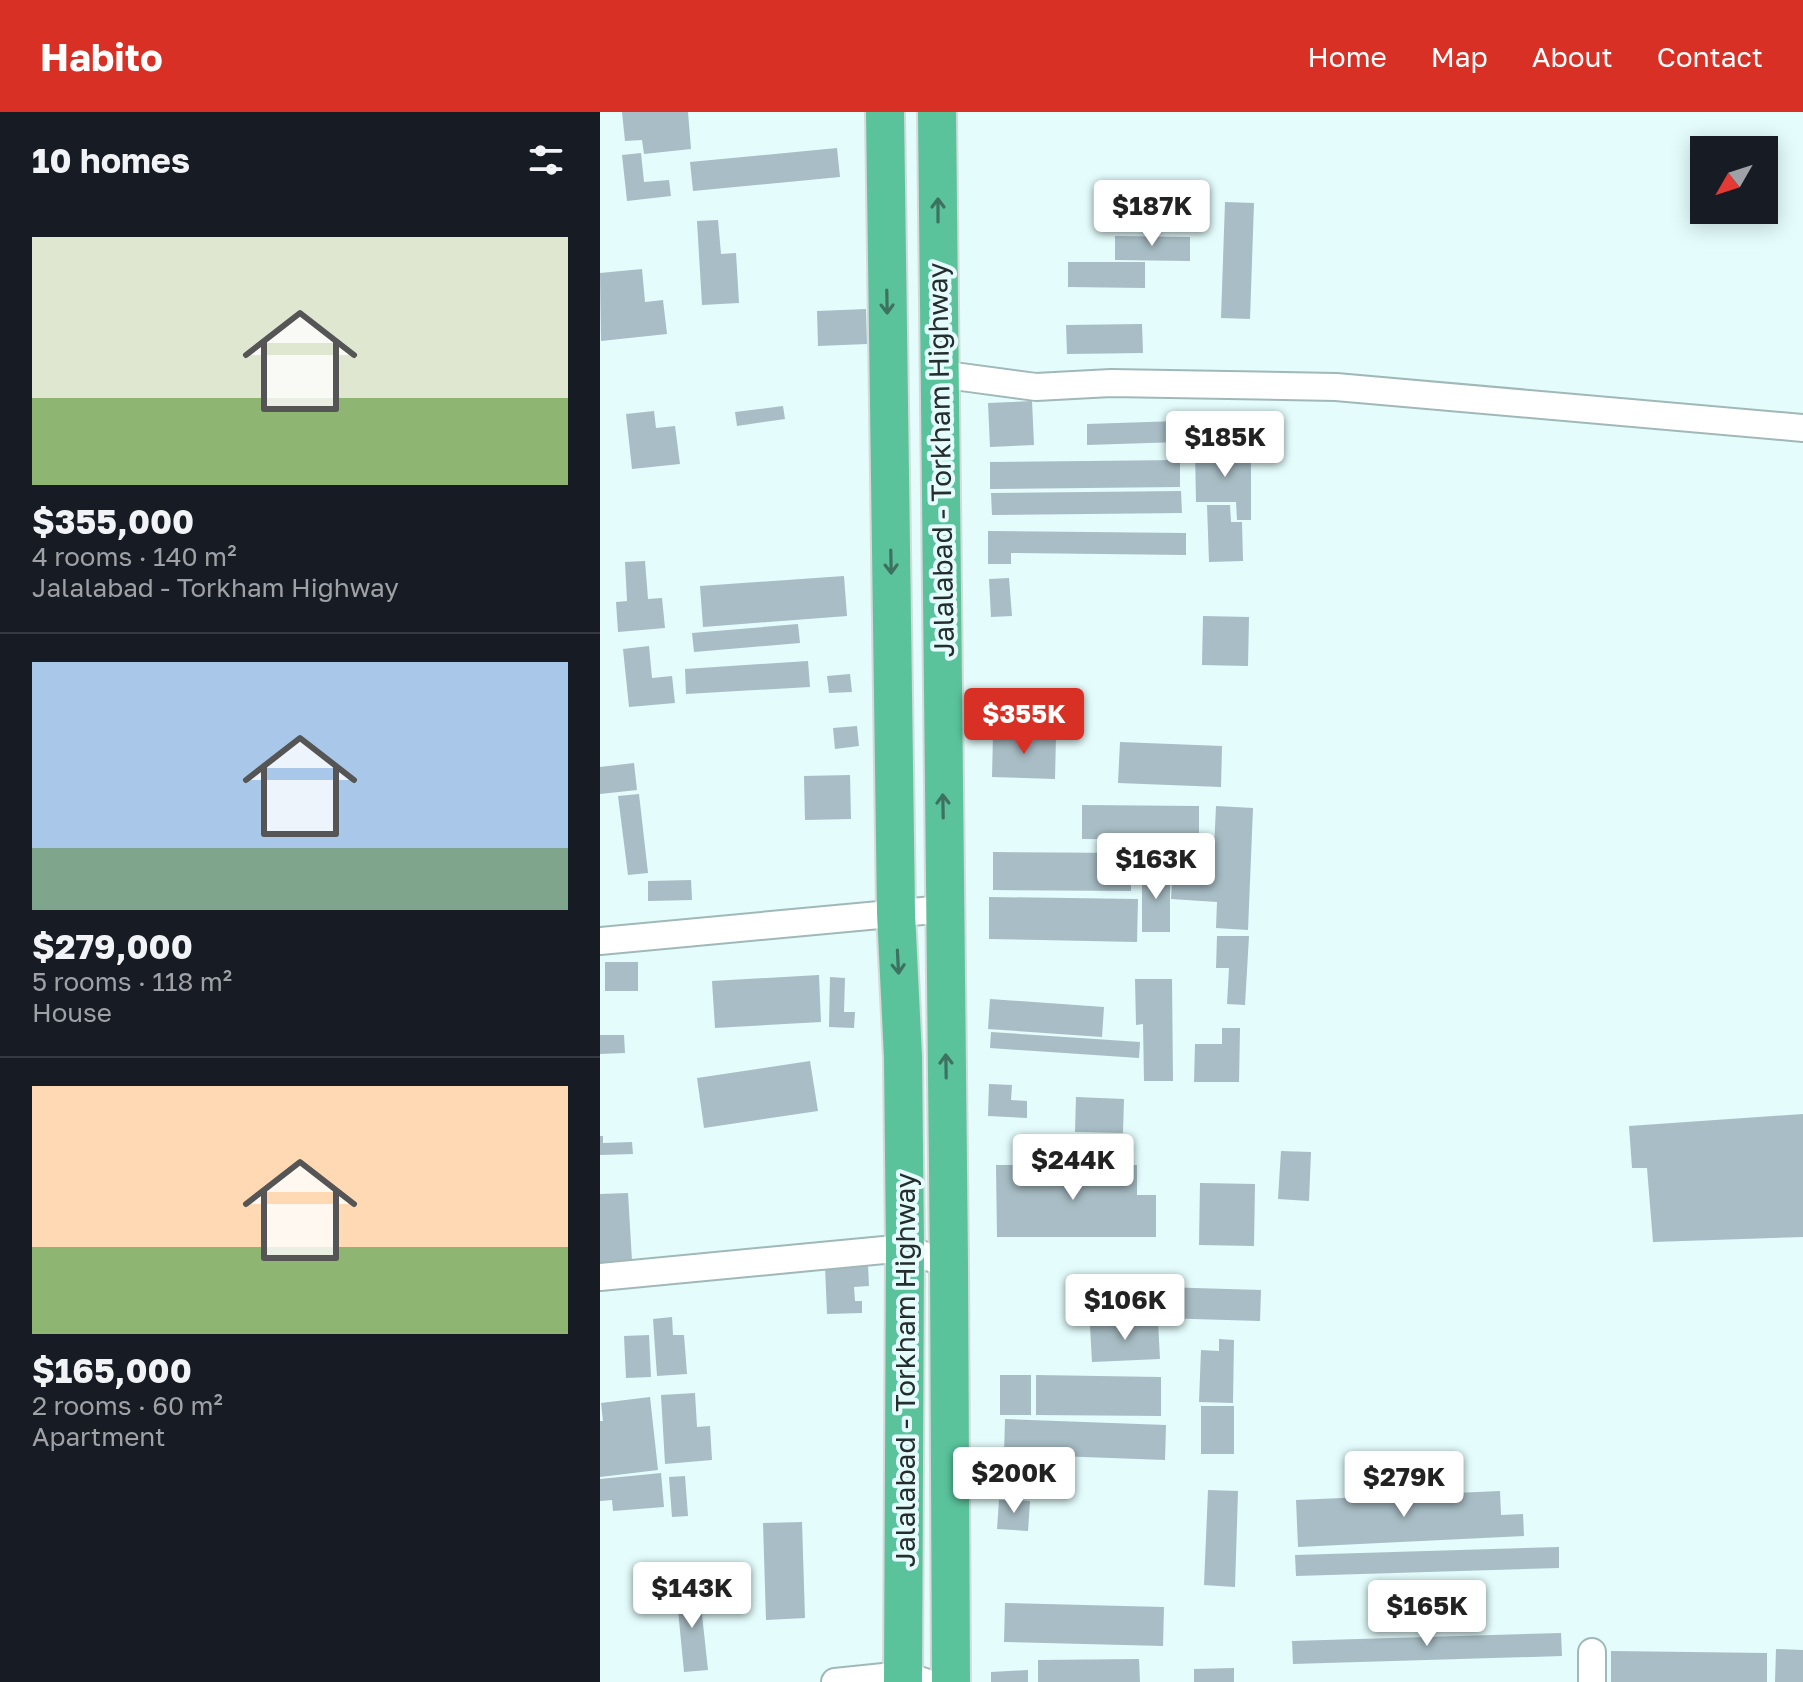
<!DOCTYPE html>
<meta charset="utf-8">
<style>
:root{--surface:#171b24;--page:#20242c;--text:#f1f3f6;--muted:#9ea1a6;--line:#363941;--accent:#d93025}
body{margin:0;font-family:"Golos Text",sans-serif;background:var(--page);color:var(--text);height:100vh;display:flex;flex-direction:column;font-size:30px;white-space:nowrap}
*{box-sizing:border-box;margin:0}
p{font-size:26px;color:var(--muted)}
.icon{flex:none;width:44px;height:44px;fill:none;stroke:currentColor;stroke-width:2;stroke-linecap:round;stroke-linejoin:round}
.map{position:relative;flex:1;overflow:hidden}
.sheet{display:flex;flex-direction:column;background:var(--surface);width:600px}
.sheet>*{flex:none}
.needle{width:52px;rotate:231deg}
.fabs{position:absolute;left:1090px;top:24px;display:grid;gap:16px}
.fabs a{display:grid;place-items:center;width:88px;height:88px;border-radius:0px;background:var(--surface);box-shadow:0 4px 20px #0003;font-size:40px}
.price{position:absolute;translate:-50% -68px;padding:0 18px;border-radius:8px;background:#fff;color:#222;font-size:26px;line-height:52px;filter:drop-shadow(0 2px 4px #0008)}
.price::after{content:'';position:absolute;left:50%;top:48px;width:24px;height:18px;margin-left:-12px;background:inherit;clip-path:polygon(0 0,100% 0,50% 100%)}
.price.selected{background:var(--accent);color:#fff}
ul{padding:0;list-style:none}
li{display:grid;align-content:center;gap:16px;height:424px;padding:0 32px}
li+li{border-top:2px solid var(--line)}
li span{display:grid;place-items:center;height:248px;border-radius:0px;color:#555}
li>.icon{margin-inline-start:auto}
span .icon{width:144px;height:144px;fill:#fffc;stroke-width:1}
li b{font-size:34px}
h2{display:flex;justify-content:space-between;align-items:center;height:96px;padding:0 32px;font-size:34px}
header{display:flex;align-items:center;gap:48px;box-sizing:border-box;height:112px;padding:0 40px;background:var(--accent);color:#fff}
header strong{font-size:38px}
nav{display:flex;gap:44px;margin-inline-start:auto;font-size:28px}
main{display:flex;flex:1;min-height:0}
.map>svg:first-child{display:block}
.building{fill:#a8bdc5}
.lines{fill:none;stroke-linecap:round;stroke-linejoin:round}
.minor-casing{stroke:#a1b8b8;stroke-width:30}
.highway-casing{stroke:#d8d9d9;stroke-width:42}
.minor{stroke:#fff;stroke-width:26}
.highway{stroke:#5ac39c;stroke-width:38}
.oneway{stroke:#3d7160}
.labels{text-anchor:middle;dominant-baseline:central;stroke-width:8;stroke-linejoin:round;paint-order:stroke}
.street-label{font-size:28px;fill:#252e2e;stroke:#e4fcfc}
</style>
<header>
<strong>Habito</strong>
<nav><a>Home</a><a>Map</a><a>About</a><a>Contact</a></nav>
</header>
<main>
<section class="sheet">
<h2>10 homes<svg class="icon" aria-label="filters" viewBox="0 0 24 24"><path d="M4 7h16M4 17h16"/><circle cx="9" cy="7" r="2"/><circle cx="15" cy="17" r="2"/></svg></h2>
<ul>
<li><span style="background:linear-gradient(#dfe7d0 65%,#8fb573 0)"><svg class="icon" aria-label="home" viewBox="0 0 24 24"><path d="M3 11l9-7 9 7M6 9v11h12V9"/></svg></span><div><b>$355,000</b><p>4 rooms · 140 m²</p><p>Jalalabad - Torkham Highway</p></div></li>
<li><span style="background:linear-gradient(#a9c7e8 75%,#7fa58c 0)"><svg class="icon" aria-label="home" viewBox="0 0 24 24"><path d="M3 11l9-7 9 7M6 9v11h12V9"/></svg></span><div><b>$279,000</b><p>5 rooms · 118 m²</p><p>House</p></div></li>
<li><span style="background:linear-gradient(#ffd9b3 65%,#8fb573 0)"><svg class="icon" aria-label="home" viewBox="0 0 24 24"><path d="M3 11l9-7 9 7M6 9v11h12V9"/></svg></span><div><b>$165,000</b><p>2 rooms · 60 m²</p><p>Apartment</p></div></li>
</ul>
</section>
<div class="map">
<svg width="1203" height="1570" viewBox="0 0 1203 1570">
<rect width="100%" height="100%" fill="#e4fcfc"/>
<path class="building" d="M22,0H88L91,37L44,42L42,28L25,29Z
M237,36L240,65L93,79L90,50Z
M41,41L44,70L69,68L71,84L27,89L22,43Z
M625,90L654,91L650,207L621,206Z
M118,108L121,142L136,141L139,191L102,193L97,109Z
M515,124L590,125V149L515,148Z
M468,150H545V176L468,175Z
M42,157L45,190L63,188L67,222L1,229L0,161Z
M266,197L267,232L218,234L217,199Z
M542,212L543,241L467,242L466,213Z
M432,289L434,333L390,335L388,291Z
M183,294L185,307L137,314L135,300Z
M54,299L56,316L75,314L80,352L32,357L26,302Z
M579,309L580,330L487,333V312Z
M651,338V408H637L636,390H596L595,339Z
M580,348V375L390,377V350Z
M581,379L582,401L392,403L391,381Z
M607,393H630L631,410H642L643,449L609,450Z
M388,419L586,421V443L411,441V452H388Z
M45,449L48,487L62,486L65,516L18,520L16,490L27,489L25,450Z
M244,464L247,504L103,515L100,474Z
M409,466L412,504L391,505L389,467Z
M603,504L649,505L648,554L602,553Z
M198,512L200,531L94,540L92,521Z
M49,534L52,566L72,564L75,591L29,595L23,537Z
M208,549L210,575L86,582L85,557Z
M250,562L252,580L229,581L227,564Z
M257,614L259,634L235,637L233,616Z
M393,622L456,624L455,667L392,665Z
M520,630L622,634L621,675L518,671Z
M34,651L37,678L0,682V655Z
M250,663L251,707L205,708L204,664Z
M39,682L48,761L28,763L18,684Z
M482,693L599,694V728L482,727Z
M616,694L653,696L648,818L616,816L617,790L571,787L573,756L613,758Z
M393,740L531,741V779L393,778Z
M542,757L570,758V820H542Z
M91,768L92,788L48,789V769Z
M389,785L538,787L537,830L389,827Z
M617,824H649L645,893L627,892L629,856H616Z
M5,850H38V879H5Z
M219,863L221,910L115,916L112,869Z
M230,865L245,866L244,900H255L254,916L229,915Z
M535,867H572L573,969H544L543,912L536,913Z
M390,887L504,895L502,925L388,917Z
M622,916H640L639,970H594L595,932H622Z
M391,920L540,930L539,946L390,936Z
M0,923H24L25,941L0,942Z
M210,949L218,999L104,1016L97,966Z
M389,972L412,973L411,988L427,989V1006L388,1004Z
M476,985L524,987L523,1021L475,1020Z
M1203,1002V1125L1053,1130L1047,1056H1032L1029,1014Z
M0,1024H3V1031L32,1030L33,1042L0,1043Z
M681,1039L711,1040L709,1089L678,1087Z
M396,1053H537V1083H556V1125H397Z
M600,1071L655,1072L654,1134L599,1133Z
M28,1081L32,1149L0,1151V1082Z
M268,1152L269,1174L254,1175L255,1189H262V1201L227,1202L225,1154Z
M528,1174L661,1178L660,1209L527,1205Z
M521,1184L522,1201L477,1202V1185Z
M72,1205L73,1223H84L87,1262L57,1264L53,1207Z
M558,1210L560,1247L492,1250L490,1214Z
M49,1223L51,1265L26,1266L24,1224Z
M619,1227L634,1228L633,1291L599,1290L601,1238L619,1239Z
M400,1263H431V1303H400Z
M436,1263L561,1265V1304L436,1303Z
M95,1281L97,1315L110,1314L112,1348L65,1352L61,1283Z
M50,1285L58,1358L0,1365V1309H3L1,1291Z
M601,1294H634V1342H601Z
M405,1307L566,1313L565,1348L404,1342Z
M61,1361L64,1395L13,1399L12,1388L0,1389V1367Z
M85,1364L88,1404L72,1405L69,1365Z
M608,1378L638,1379L635,1475L604,1473Z
M900,1379L901,1403L923,1402L924,1424L698,1435L696,1388Z
M399,1388L430,1389L428,1419L397,1417Z
M202,1410L205,1506L166,1508L163,1411Z
M959,1435V1456L696,1464L695,1443Z
M99,1475L108,1558L84,1560L76,1477Z
M405,1491L564,1495L563,1534L404,1530Z
M961,1521L962,1544L693,1552L692,1529Z
M1176,1537L1203,1538V1570H1175Z
M1011,1539L1167,1541V1570H1011Z
M539,1547L540,1570H438V1548Z
M634,1556V1570H594V1557Z
M428,1558V1570H391V1560Z"/>
<g class="lines">
<defs>
<path id="minor" d="M339,262L436,275L511,271L736,275L1203,316
M0,829L344,797
M0,1165L305,1136L349,1153
M992,1540V1570
M235,1570L303,1563L325,1570"/>
<path id="highway" d="M285,0L296,801L303,945L305,1136L303,1570
M337,0L349,1153L351,1570"/>
</defs>
<use href="#minor" class="minor-casing"/>
<use href="#highway" class="highway-casing"/>
<use href="#minor" class="minor"/>
<use href="#highway" class="highway"/>
</g>
<defs><path id="oneway-shaft" d="M-6 0H5M1.5-3L5.5 0L1.5 3" fill="none" stroke-width="1.6" stroke-linecap="round" stroke-linejoin="round" transform="scale(2)"/></defs>
<g class="oneway">
<use href="#oneway-shaft" transform="translate(338 98) rotate(-90)"/>
<use href="#oneway-shaft" transform="translate(287 190) rotate(89)"/>
<use href="#oneway-shaft" transform="translate(291 450) rotate(89)"/>
<use href="#oneway-shaft" transform="translate(343 694) rotate(-91)"/>
<use href="#oneway-shaft" transform="translate(298 850) rotate(87)"/>
<use href="#oneway-shaft" transform="translate(346 954) rotate(-91)"/>
</g>
<g class="labels">
<g class="street-label">
<text transform="translate(340 348) rotate(-91)">Jalalabad - Torkham Highway</text>
<text transform="translate(304 1258) rotate(-90)">Jalalabad - Torkham Highway</text>
</g>
</g>
</svg>
<div class="fabs">
<a><svg class="needle" viewBox="-14 -14 28 28"><path d="M0-13l5 13h-10z" fill="#e53935"/><path d="M0 13l5-13h-10z" fill="#9ea1a6"/></svg></a>
</div>
<b class="price" style="left:552px;top:136px">$187K</b>
<b class="price" style="left:625px;top:367px">$185K</b>
<b class="price selected" style="left:424px;top:644px">$355K</b>
<b class="price" style="left:556px;top:789px">$163K</b>
<b class="price" style="left:473px;top:1090px">$244K</b>
<b class="price" style="left:525px;top:1230px">$106K</b>
<b class="price" style="left:414px;top:1403px">$200K</b>
<b class="price" style="left:804px;top:1407px">$279K</b>
<b class="price" style="left:92px;top:1518px">$143K</b>
<b class="price" style="left:827px;top:1536px">$165K</b>
</div>
</main>
